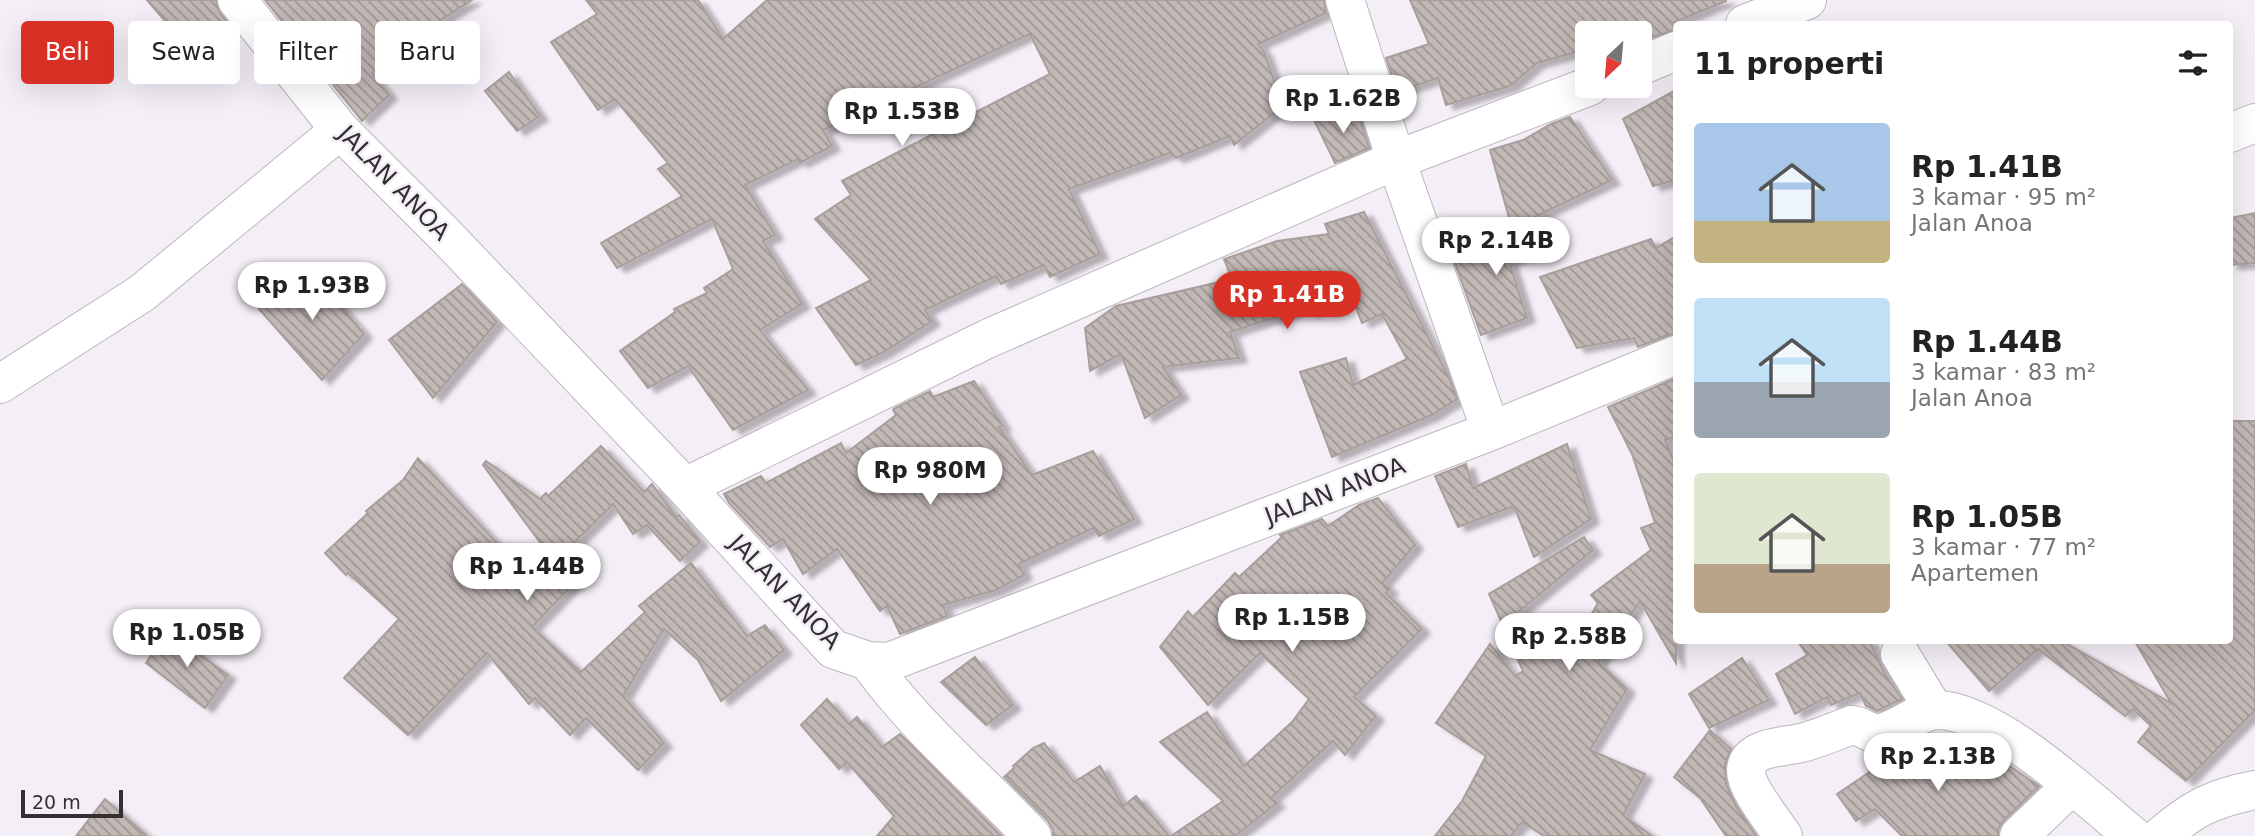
<!DOCTYPE html>
<html lang="id">
<meta charset="utf-8">
<style>
:root{--surface:#fff;--page:#f2f2f2;--text:#222;--muted:#767676;--accent:#d93025}
body{margin:0;font-family:"DejaVu Sans",sans-serif;background:var(--page);color:var(--text);height:100vh;display:flex;flex-direction:column;font-size:26px;white-space:nowrap}
*{box-sizing:border-box;margin:0}
p{font-size:23px;color:var(--muted)}
.icon{flex:none;width:38px;height:38px;fill:none;stroke:currentColor;stroke-width:2;stroke-linecap:round;stroke-linejoin:round}
.map{position:relative;flex:1;overflow:hidden}
.panel{position:absolute;left:1673px;top:21px;width:560px;height:623px;display:flex;flex-direction:column;background:var(--surface);border-radius:7px;box-shadow:0 7px 28px #0002}
.panel>*{flex:none}
.banner{position:absolute;left:21px;top:21px;width:665px;height:63px;display:flex;gap:14px}
.needle{width:46px;rotate:206deg}
.buttons{position:absolute;left:1575px;top:21px;display:grid;gap:14px}
.buttons a{display:grid;place-items:center;width:77px;height:77px;border-radius:7px;background:var(--surface);box-shadow:0 7px 28px #0002;font-size:35px}
.scale{position:absolute;left:21px;bottom:18px;width:102px;box-sizing:border-box;padding-left:7px;border:4px solid #323033;border-top:0;font-size:19px;line-height:24px;white-space:nowrap;color:#323033;-webkit-text-stroke:5px #f4eef6;paint-order:stroke}
.price{position:absolute;translate:-50% -60px;padding:0 16px;border-radius:24px;background:#fff;color:#222;font-size:23px;line-height:46px;filter:drop-shadow(0 2px 4px #0008)}
.price::after{content:'';position:absolute;left:50%;top:42px;width:21px;height:16px;margin-left:-10px;background:inherit;clip-path:polygon(0 0,100% 0,50% 100%)}
.price.on{background:var(--accent);color:#fff}
ul{padding:0;list-style:none}
li{display:flex;align-items:center;gap:21px;height:175px;padding:0 21px}
li span{display:grid;place-items:center;flex:none;width:196px;height:140px;border-radius:7px;color:#555}
li>.icon{margin-inline-start:auto}
span .icon{width:84px;height:84px;fill:#fffc;stroke-width:1}
li b{font-size:30px}
h2{display:flex;justify-content:space-between;align-items:center;height:84px;padding:0 21px;font-size:30px}
.pill{padding:0 24px;border-radius:7px;background:var(--surface);box-shadow:0 7px 28px #0002;font-size:24px;line-height:63px}
.pill.on{background:var(--accent);color:#fff}
.map>svg:first-child{display:block}
.building{fill:url(#building-back-hatch);stroke:#a89e9b;stroke-width:2;filter:url(#shadow)}
.lines{fill:none;stroke-linecap:round;stroke-linejoin:round}
.minor-casing{stroke:#bcb6bd;stroke-width:40}
.minor{stroke:#fff;stroke-width:38}
.labels{text-anchor:middle;dominant-baseline:central;stroke-width:5;stroke-linejoin:round;paint-order:stroke}
.street-label{font-size:24px;fill:#323033;stroke:#f4eef6}
</style>
<div class="map">
<svg width="2255" height="836" viewBox="0 0 2255 836">
<defs>
<pattern id="building-back-hatch" width="6" height="6" patternUnits="userSpaceOnUse" patternTransform="scale(1.75)"><rect width="6" height="6" fill="#c2b8b5"/><path d="M-1 5l2 2M0 0l6 6M5-1l2 2" fill="none" stroke="#9e9694"/></pattern>
<filter id="shadow"><feDropShadow dx="8" dy="4.5" stdDeviation="2" flood-color="#0004"/></filter>
</defs>
<rect width="100%" height="100%" fill="#f4eef6"/>
<path class="building" d="M147,0H216L220,13L230,26L182,61L161,37L171,28Z
M265,0H472L391,52L397,59L372,73L389,95L362,121Z
M586,0H698L723,39L767,0H1324L1326,13L1258,44L1264,52L1283,106L1234,145L1230,136L1176,158L1170,153L1069,189L1100,254L1050,277L1044,265L1001,284L996,276L925,310L932,321L884,352L856,365L816,308L871,280L815,219L851,195L842,181L1050,74L1030,34L823,130L832,146L800,163L798,159L745,185L775,235L763,241L802,304L760,330L808,390L733,430L688,366L648,388L620,351L675,312L674,309L707,293L704,288L733,269L712,219L617,268L601,243L682,196L658,169L668,163L615,99L598,110L551,42L597,14Z
M1410,0H1726V1L1672,23L1674,30L1650,38L1648,33H1577L1587,49L1537,63L1510,86L1446,105L1438,78L1397,92L1386,58L1429,44Z
M509,72L540,116L517,131L485,91Z
M1676,90V180L1653,186L1623,119Z
M1357,110L1369,148L1335,163L1315,122Z
M1570,117L1612,180L1512,228L1490,150L1523,140L1551,124Z
M1364,212L1449,378L1457,399L1432,415L1332,457L1300,372L1346,358L1353,385L1407,359L1382,314L1362,323L1348,287L1309,313L1307,307L1230,332L1239,358L1163,367L1181,395L1145,418L1121,354L1090,371L1085,328L1116,306L1232,279L1224,259L1277,241L1329,234L1325,224Z
M2255,213V263L2230,265V218Z
M1534,223L1545,247L1509,261L1527,318L1481,335L1452,255Z
M1676,236V334L1668,335L1638,347L1634,338L1577,348L1540,277L1651,239L1656,248Z
M306,264L364,334L322,380L259,309Z
M462,284L497,322L433,398L389,340Z
M1676,378V439L1675,437L1665,440L1676,467V663L1640,601L1598,662L1627,689L1590,750L1645,774L1623,815L1652,836H1544L1522,822L1511,836H1435L1462,801L1486,756L1436,723L1490,644L1515,676L1523,671L1489,594L1584,537L1593,550L1517,613L1574,644L1598,603L1591,595L1651,550L1641,528L1655,523L1632,454L1608,407Z
M974,381L1003,426L999,427L1032,475L1093,451L1134,519L1099,536L1093,528L1019,564L1024,575L996,590L943,605L947,616L900,634L887,606L880,611L837,549L803,574L783,539L770,547L729,503L724,494L761,476L766,483L841,443L846,453L896,415L893,410L895,408L930,391L933,397Z
M2230,421H2255V710L2186,781L2138,742L2151,726L2133,709L2125,716L2038,649L1989,691L1945,640H2060L2171,703L2134,640H2230Z
M1567,444L1591,519L1534,557L1514,506L1458,527L1435,476L1466,464L1473,488Z
M601,446L644,492L652,484L676,517L679,515L700,542L680,561L647,525L633,534L613,504L556,561L575,582L532,627L581,672L645,612L639,606L691,563L747,636L765,625L784,650L721,701L698,660L664,629L623,696L664,743L638,770L586,718L570,735L535,698L529,704L487,653L408,735L344,678L399,619L348,573L346,575L325,553L368,513L366,511L403,480L418,458L521,569L545,549L547,552L483,465L486,461L540,499L546,493L548,496Z
M1378,498L1415,545L1382,583L1390,589L1386,593L1422,629L1354,697L1376,716L1345,755L1333,741L1271,798L1277,803L1235,836H1171L1223,801L1160,742L1207,712L1244,766L1292,722L1309,699L1260,653L1208,705L1160,647L1188,611L1193,617L1235,573L1239,577L1282,537L1280,535L1322,519L1328,526L1359,505Z
M167,631L228,675L205,708L146,663Z
M1797,640H1869L1885,674L1902,699L1877,711L1866,706L1860,693L1831,705L1827,697L1795,714L1776,674L1807,655Z
M975,657L1013,705L986,725L941,682Z
M1742,658L1769,700L1709,728L1689,694Z
M827,699L849,724L857,717L882,747L900,734L1001,836H877L894,816L847,762L839,769L801,725Z
M1710,730L1731,749L1725,764L1726,784L1736,806L1756,836H1726L1700,798L1674,777Z
M1931,734L1961,778L1987,751L2039,786L2004,820L1998,829V836H1902L1875,809L1856,821L1837,794L1871,771L1890,755L1889,753Z
M1044,743L1074,782L1100,766L1123,806L1136,796L1169,836H1053V830L1048,821L1004,777L1014,768L1013,766L1033,748Z
M105,799L147,836H76Z"/>
<g class="lines">
<defs>
<path id="minor" d="M237,0L340,130L446,236L685,487L833,649L868,661L889,662L1491,431L1676,355
M1345,0L1396,160L1491,431
M1745,24L1807,0
M1640,66L1676,51
M2230,133L2255,123
M0,384L142,293L340,130
M685,487L987,339L1396,160L1590,86
M1900,654L1934,710
M868,661C915,727 977,778 1032,836
M1783,836C1773,821 1745,787 1746,770C1748,746 1785,747 1801,743C1818,739 1835,731 1852,725C1862,725 1870,736 1881,733C1898,729 1920,711 1936,710C1993,709 2089,800 2133,836
M2019,836L2071,786
M2161,836C2193,808 2214,798 2255,790"/>
</defs>
<use href="#minor" class="minor-casing"/>
<use href="#minor" class="minor"/>
</g>
<g class="labels">
<g class="street-label">
<text transform="translate(394 183) rotate(46)">JALAN ANOA</text>
<text transform="translate(1335 491) rotate(-21)">JALAN ANOA</text>
<text transform="translate(785 592) rotate(46)">JALAN ANOA</text>
</g>
</g>
</svg>
<div class="buttons">
<a><svg class="needle" viewBox="-14 -14 28 28"><path d="M0-13l5 13h-10z" fill="#e53935"/><path d="M0 13l5-13h-10z" fill="#767676"/></svg></a>
</div>
<div class="scale">20 m</div>
<b class="price" style="left:1343px;top:135px">Rp 1.62B</b>
<b class="price" style="left:902px;top:148px">Rp 1.53B</b>
<b class="price" style="left:1496px;top:277px">Rp 2.14B</b>
<b class="price" style="left:312px;top:322px">Rp 1.93B</b>
<b class="price on" style="left:1287px;top:331px">Rp 1.41B</b>
<b class="price" style="left:930px;top:507px">Rp 980M</b>
<b class="price" style="left:527px;top:603px">Rp 1.44B</b>
<b class="price" style="left:1292px;top:654px">Rp 1.15B</b>
<b class="price" style="left:187px;top:669px">Rp 1.05B</b>
<b class="price" style="left:1569px;top:673px">Rp 2.58B</b>
<b class="price" style="left:1938px;top:793px">Rp 2.13B</b>
<div class="banner">
<a class="pill on">Beli</a>
<a class="pill">Sewa</a>
<a class="pill">Filter</a>
<a class="pill">Baru</a>
</div>
<section class="panel">
<h2>11 properti<svg class="icon" aria-label="filters" viewBox="0 0 24 24"><path d="M4 7h16M4 17h16"/><circle cx="9" cy="7" r="2"/><circle cx="15" cy="17" r="2"/></svg></h2>
<ul>
<li><span style="background:linear-gradient(#a9c7e8 70%,#c2b280 0)"><svg class="icon" aria-label="home" viewBox="0 0 24 24"><path d="M3 11l9-7 9 7M6 9v11h12V9"/></svg></span><div><b>Rp 1.41B</b><p>3 kamar · 95 m²</p><p>Jalan Anoa</p></div></li>
<li><span style="background:linear-gradient(#bfe0f5 60%,#9aa5b1 0)"><svg class="icon" aria-label="home" viewBox="0 0 24 24"><path d="M3 11l9-7 9 7M6 9v11h12V9"/></svg></span><div><b>Rp 1.44B</b><p>3 kamar · 83 m²</p><p>Jalan Anoa</p></div></li>
<li><span style="background:linear-gradient(#dfe7d0 65%,#b9a48a 0)"><svg class="icon" aria-label="home" viewBox="0 0 24 24"><path d="M3 11l9-7 9 7M6 9v11h12V9"/></svg></span><div><b>Rp 1.05B</b><p>3 kamar · 77 m²</p><p>Apartemen</p></div></li>
</ul>
</section>
</div>
